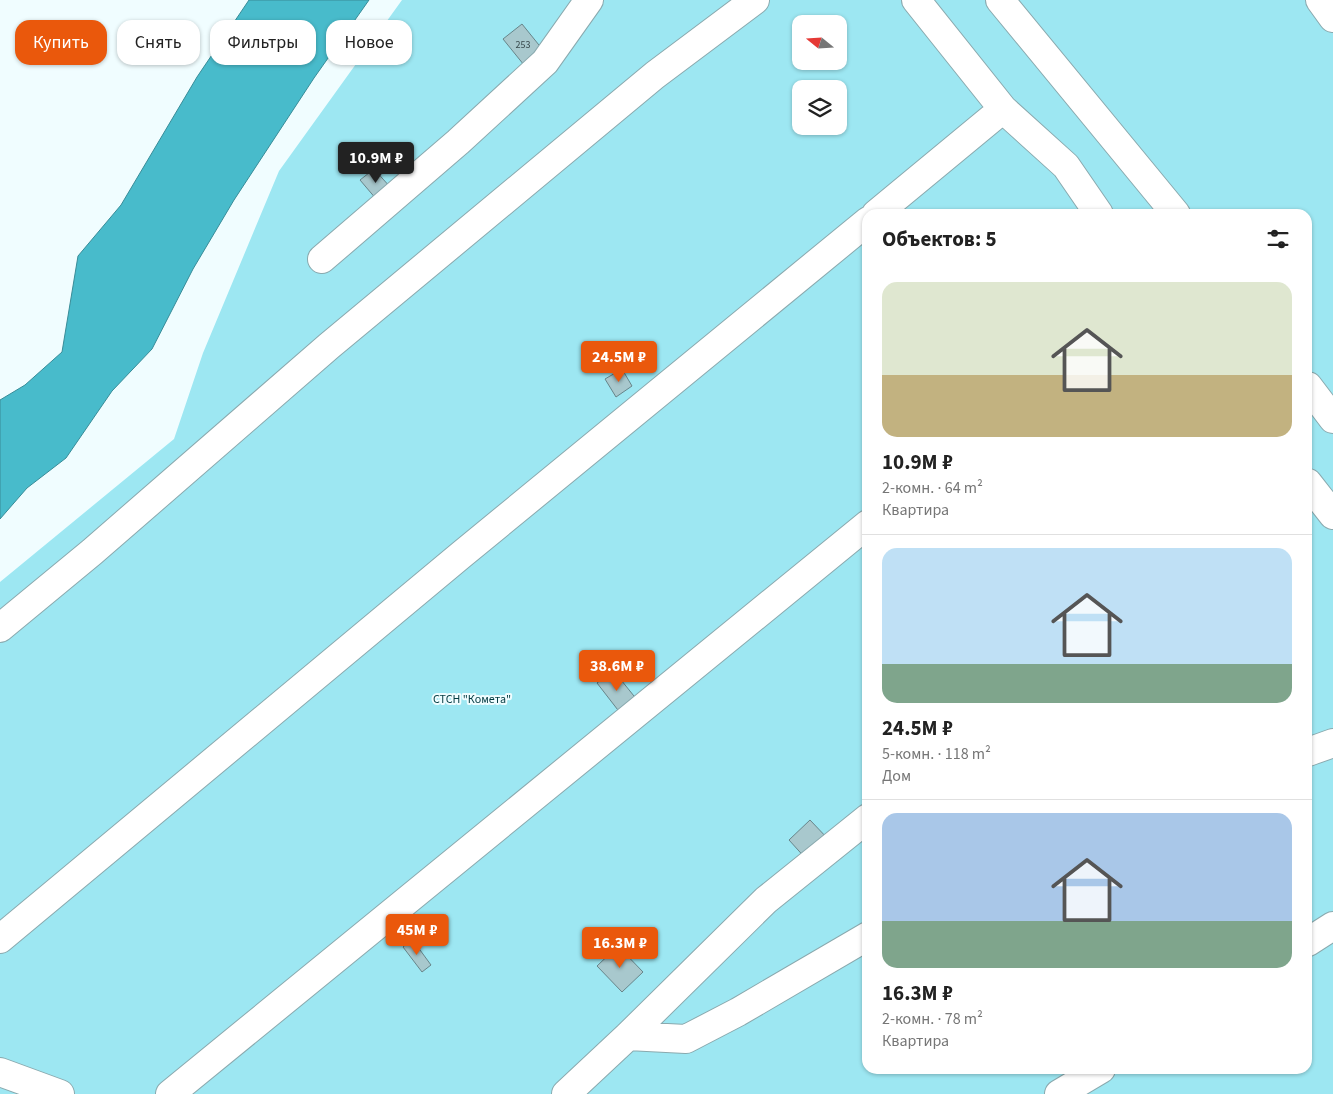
<!DOCTYPE html>
<html lang="ru">
<meta charset="utf-8">
<style>
:root{--surface:#fff;--page:#f6f6f6;--text:#222;--muted:#767676;--line:#e0e0e0;--accent:#ea580c}
body{margin:0;font-family:"Source Sans 3",sans-serif;background:var(--page);color:var(--text);height:100vh;display:flex;flex-direction:column;font-size:19px;white-space:nowrap}
*{box-sizing:border-box;margin:0}
p{font-size:16px;color:var(--muted)}
.icon{flex:none;width:28px;height:28px;fill:none;stroke:currentColor;stroke-width:2;stroke-linecap:round;stroke-linejoin:round}
.map{position:relative;flex:1;overflow:hidden}
.panel{position:absolute;left:862px;top:209px;width:450px;height:865px;display:flex;flex-direction:column;background:var(--surface);border-radius:15px;box-shadow:0 1px 4px #0004}
.panel>*{flex:none}
.hud{position:absolute;left:15px;top:20px;width:475px;height:45px;display:flex;gap:10px}
.needle{width:32px;rotate:288deg}
.buttons{position:absolute;left:792px;top:15px;display:grid;gap:10px}
.buttons a{display:grid;place-items:center;width:55px;height:55px;border-radius:10px;background:var(--surface);box-shadow:0 1px 4px #0004;font-size:25px}
.price{position:absolute;translate:-50% -42px;padding:0 11px;border-radius:5px;background:var(--accent);color:#fff;font-size:16px;line-height:32px;filter:drop-shadow(0 1px 2px #0008)}
.price::after{content:'';position:absolute;left:50%;top:30px;width:15px;height:11px;margin-left:-8px;background:inherit;clip-path:polygon(0 0,100% 0,50% 100%)}
.price.active{background:#222;color:#fff}
ul{padding:0;list-style:none}
li{display:grid;align-content:center;gap:10px;height:265px;padding:0 20px}
li+li{border-top:1px solid var(--line)}
li span{display:grid;place-items:center;height:155px;border-radius:15px;color:#555}
li>.icon{margin-inline-start:auto}
span .icon{width:90px;height:90px;fill:#fffc;stroke-width:1}
li b{font-size:21px}
h2{display:flex;justify-content:space-between;align-items:center;height:60px;padding:0 20px;font-size:21px}
.pill{padding:0 18px;border-radius:15px;background:var(--surface);box-shadow:0 1px 4px #0004;font-size:18px;line-height:45px}
.pill.active{background:var(--accent);color:#fff}
.map>svg:first-child{display:block}
.green{fill:#9de7f2;fill-rule:evenodd}
.water{fill:#48bbcb;stroke:#388c98}
.building{fill:#a8c8cd;stroke:#67858a}
.lines{fill:none;stroke-linecap:round;stroke-linejoin:round}
.minor-casing{stroke:#8aa9ae;stroke-width:30}
.minor{stroke:#fff;stroke-width:28}
.labels{text-anchor:middle;dominant-baseline:central;stroke-width:4;stroke-linejoin:round;paint-order:stroke}
.number-label{font-size:10px;fill:#38494c}
.park-label{font-size:12px;fill:#033b42;stroke:#f0fdff}
</style>
<div class="map">
<svg width="1333" height="1094" viewBox="0 0 1333 1094">
<rect width="100%" height="100%" fill="#f0fdff"/>
<path class="green" d="M402,0H1333V1094H0V582L174,439L203,353L279,171ZM801,24H839V61H801ZM801,89H839V126H801ZM868,214H1308V1069H868Z"/>
<path class="water" d="M249,0H369L314,78L234,200L193,269L152,349L112,391L66,458L27,488L0,519V400L25,385L62,352L78,256L121,205L197,77Z"/>
<path class="building" d="M522,24L543,50L524,65L503,39Z
M374,169L391,188L377,200L360,180Z
M622,369L632,386L616,397L605,379Z
M613,670L638,701L621,714L597,683Z
M810,820L830,841L808,861L789,840Z
M412,939L431,965L422,972L403,947Z
M618,946L643,972L622,992L597,966Z"/>
<g class="lines">
<defs>
<path id="minor" d="M916,0L1003,109L1066,166L1099,214
M1000,0L1176,214
M1320,0L1333,18
M876,214L1003,109
M322,259L458,142L545,62L589,0
M1308,386L1333,419
M1308,483L1333,515
M0,628L92,552L329,346L655,75L755,0
M1308,752L1333,743
M0,939L461,555L868,221
M1308,942L1333,926
M628,1036L686,1039L738,1012L868,936
M0,1072L60,1094
M170,1094L868,524
M566,1094L628,1036L766,900L868,818
M1059,1094L1101,1069"/>
</defs>
<use href="#minor" class="minor-casing"/>
<use href="#minor" class="minor"/>
</g>
<g class="labels">
<g class="number-label">
<text x="523" y="45">253</text>
</g>
<g class="park-label">
<text x="472" y="699">СТСН "Комета"</text>
</g>
</g>
</svg>
<div class="buttons">
<a><svg class="needle" viewBox="-14 -14 28 28"><path d="M0-13l5 13h-10z" fill="#e53935"/><path d="M0 13l5-13h-10z" fill="#767676"/></svg></a>
<a><svg class="icon" aria-label="layers" viewBox="0 0 24 24"><path d="M12 4l9 5-9 5-9-5zM3 14l9 5 9-5"/></svg></a>
</div>
<b class="price active" style="left:376px;top:184px">10.9M ₽</b>
<b class="price" style="left:619px;top:383px">24.5M ₽</b>
<b class="price" style="left:617px;top:692px">38.6M ₽</b>
<b class="price" style="left:417px;top:956px">45M ₽</b>
<b class="price" style="left:620px;top:969px">16.3M ₽</b>
<div class="hud">
<a class="pill active">Купить</a>
<a class="pill">Снять</a>
<a class="pill">Фильтры</a>
<a class="pill">Новое</a>
</div>
<section class="panel">
<h2>Объектов: 5<svg class="icon" aria-label="filters" viewBox="0 0 24 24"><path d="M4 7h16M4 17h16"/><circle cx="9" cy="7" r="2"/><circle cx="15" cy="17" r="2"/></svg></h2>
<ul>
<li><span style="background:linear-gradient(#dfe7d0 60%,#c2b280 0)"><svg class="icon" aria-label="home" viewBox="0 0 24 24"><path d="M3 11l9-7 9 7M6 9v11h12V9"/></svg></span><div><b>10.9M ₽</b><p>2-комн. · 64 m²</p><p>Квартира</p></div></li>
<li><span style="background:linear-gradient(#bfe0f5 75%,#7fa58c 0)"><svg class="icon" aria-label="home" viewBox="0 0 24 24"><path d="M3 11l9-7 9 7M6 9v11h12V9"/></svg></span><div><b>24.5M ₽</b><p>5-комн. · 118 m²</p><p>Дом</p></div></li>
<li><span style="background:linear-gradient(#a9c7e8 70%,#7fa58c 0)"><svg class="icon" aria-label="home" viewBox="0 0 24 24"><path d="M3 11l9-7 9 7M6 9v11h12V9"/></svg></span><div><b>16.3M ₽</b><p>2-комн. · 78 m²</p><p>Квартира</p></div></li>
</ul>
</section>
</div>
